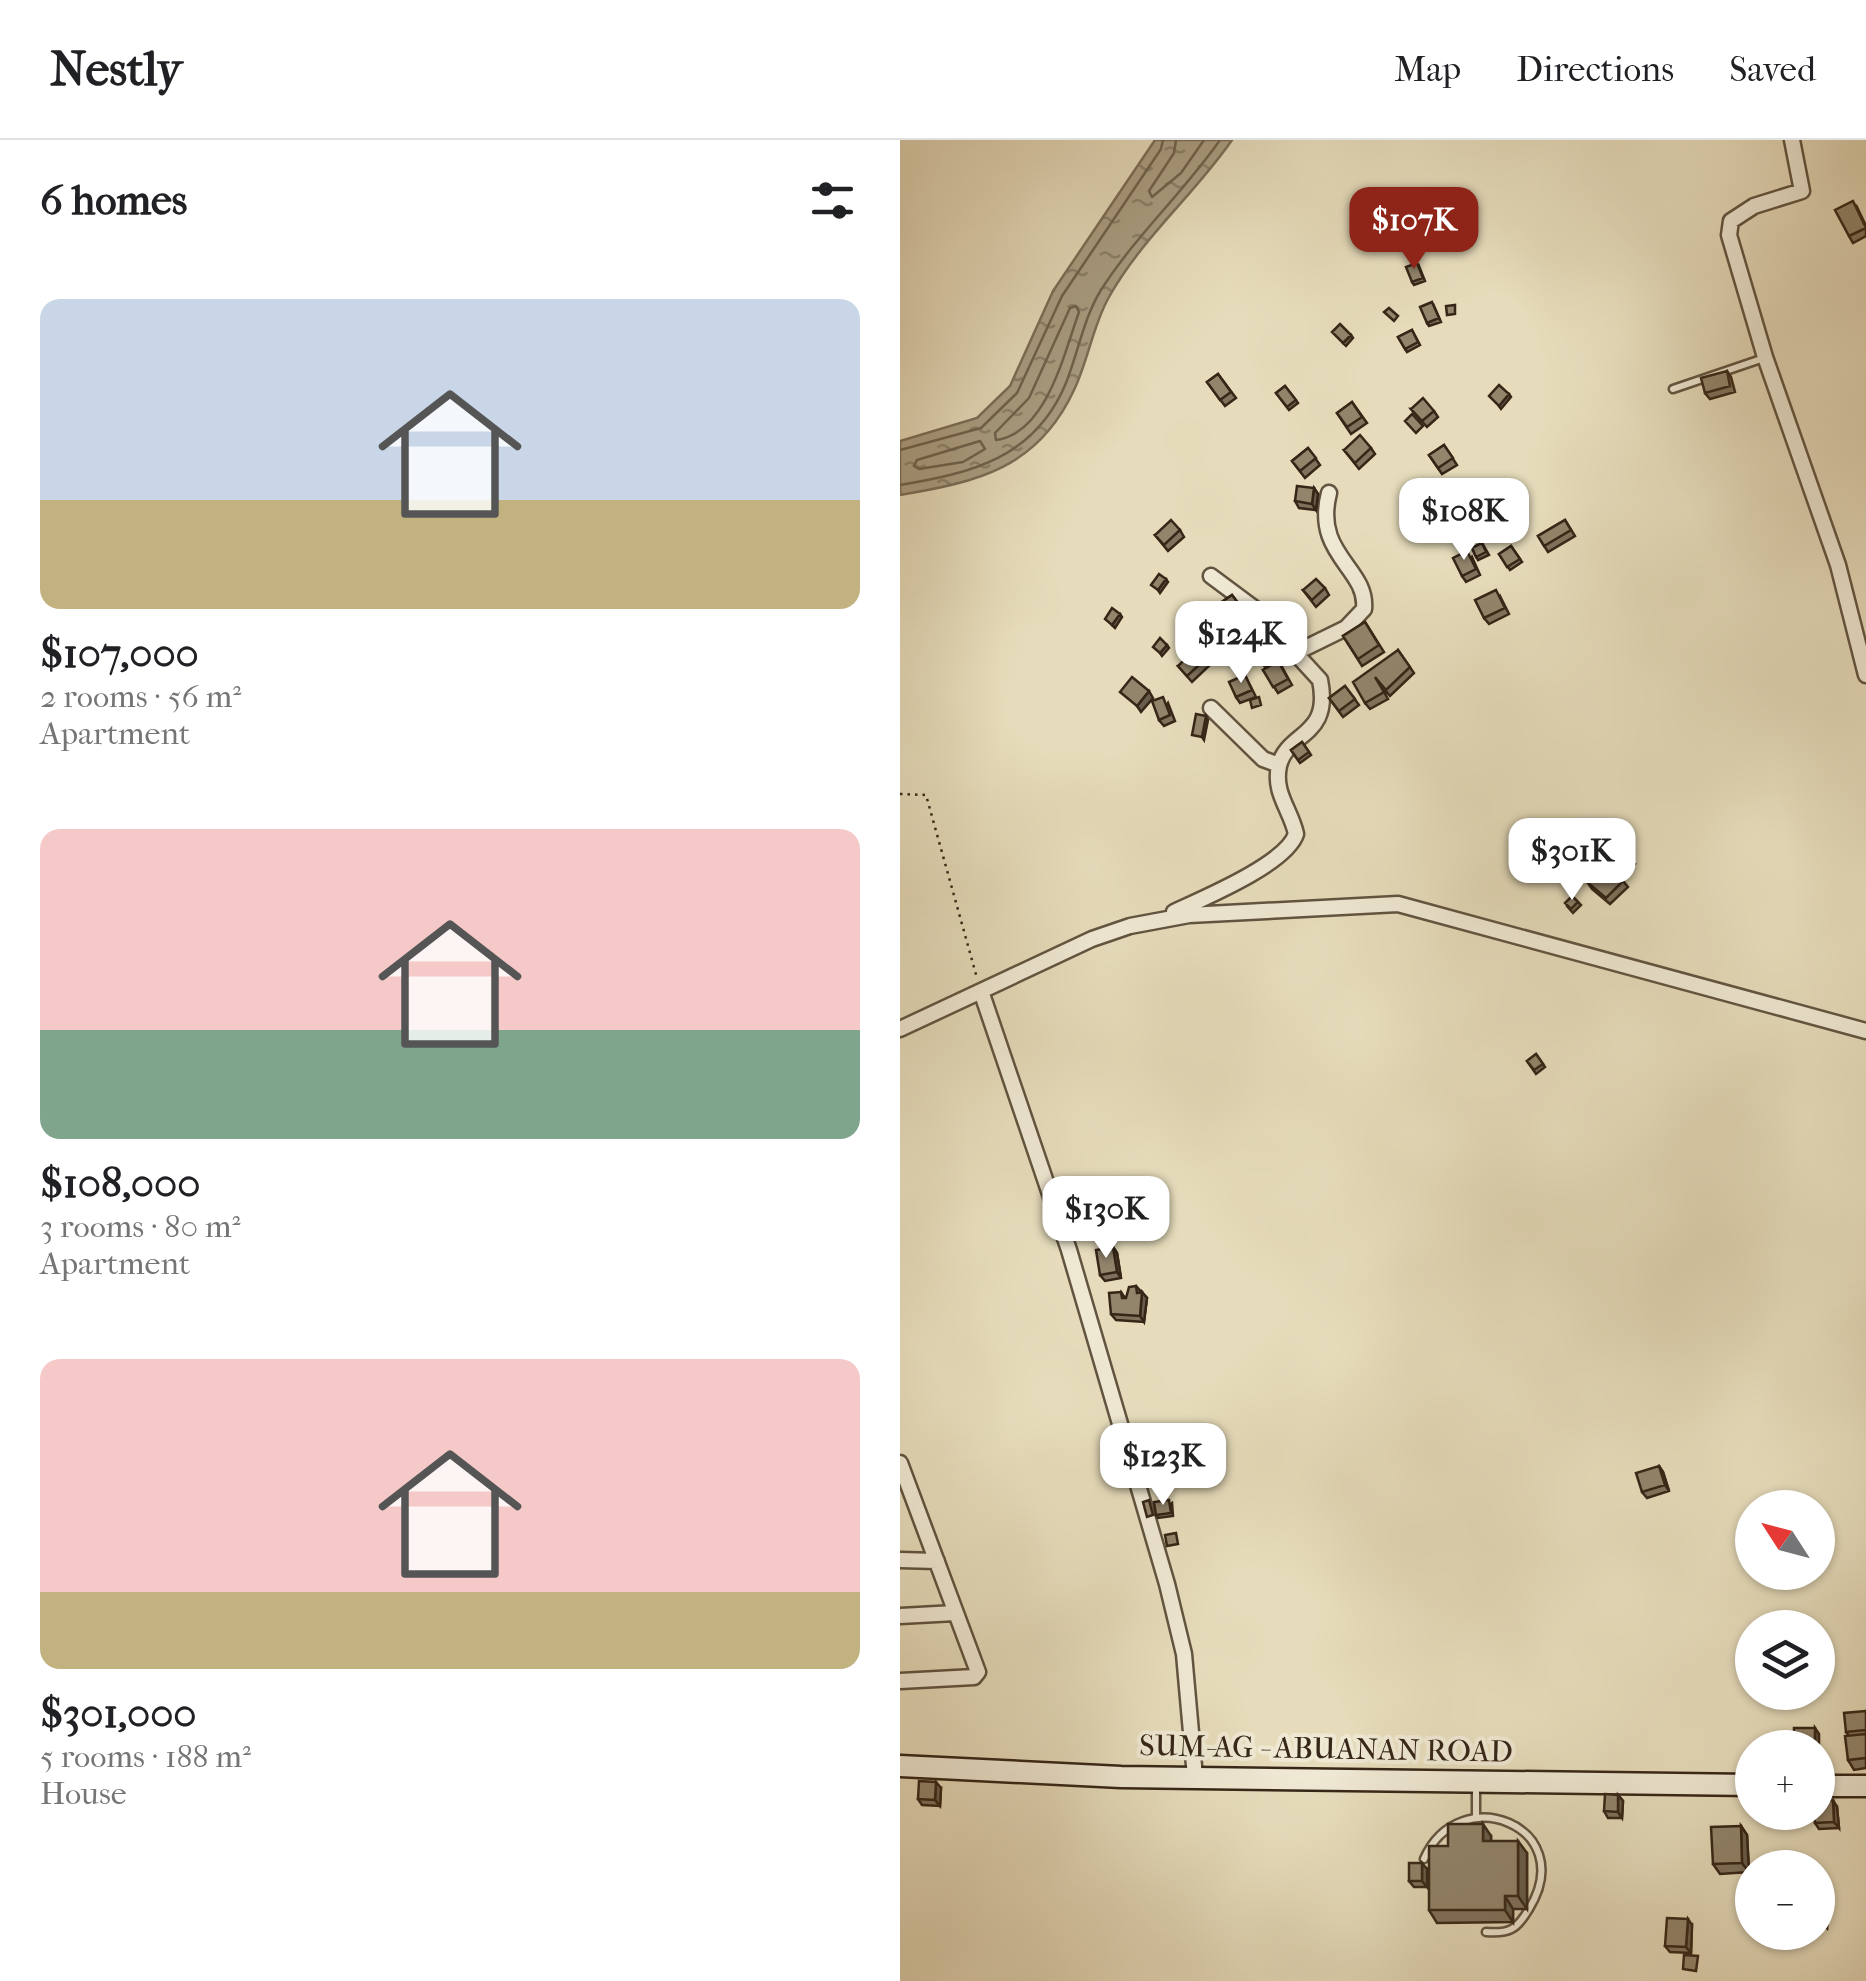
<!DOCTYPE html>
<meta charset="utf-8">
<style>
:root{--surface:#fff;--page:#f6f6f6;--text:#202124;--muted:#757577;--line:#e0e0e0;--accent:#8f2418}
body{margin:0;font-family:"IM FELL French Canon",serif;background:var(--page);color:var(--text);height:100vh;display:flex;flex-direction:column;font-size:38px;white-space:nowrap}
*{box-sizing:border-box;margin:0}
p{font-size:32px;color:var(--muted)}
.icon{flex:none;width:55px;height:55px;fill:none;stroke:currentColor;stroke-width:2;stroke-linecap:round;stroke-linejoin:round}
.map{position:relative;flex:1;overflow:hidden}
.side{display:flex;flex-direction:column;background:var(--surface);width:900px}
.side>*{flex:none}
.needle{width:65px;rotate:306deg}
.fabs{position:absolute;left:835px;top:1350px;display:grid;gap:20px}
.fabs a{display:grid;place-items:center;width:100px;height:100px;border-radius:50%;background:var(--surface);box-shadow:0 2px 8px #0004;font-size:50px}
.price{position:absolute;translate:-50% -85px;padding:0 22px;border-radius:20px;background:#fff;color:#222;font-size:32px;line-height:65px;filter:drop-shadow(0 2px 5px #0008)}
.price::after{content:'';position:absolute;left:50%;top:60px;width:30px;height:22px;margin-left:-15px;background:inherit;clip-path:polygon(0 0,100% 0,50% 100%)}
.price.current{background:var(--accent);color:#fff}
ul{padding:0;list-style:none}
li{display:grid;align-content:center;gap:20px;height:530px;padding:0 40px}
li span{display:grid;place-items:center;height:310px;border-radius:20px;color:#555}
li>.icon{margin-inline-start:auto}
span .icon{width:180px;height:180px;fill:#fffc;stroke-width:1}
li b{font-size:42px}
h2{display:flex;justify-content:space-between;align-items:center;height:120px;padding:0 40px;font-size:42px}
header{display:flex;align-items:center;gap:60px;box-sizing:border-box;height:140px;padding:0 50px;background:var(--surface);border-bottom:2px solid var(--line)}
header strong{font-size:48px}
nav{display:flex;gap:55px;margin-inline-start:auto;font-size:35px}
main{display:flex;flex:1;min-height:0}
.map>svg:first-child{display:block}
.water{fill:url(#water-ripples);stroke:#7c6e58;stroke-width:2.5}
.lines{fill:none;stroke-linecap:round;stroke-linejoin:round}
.shore{stroke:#70624d;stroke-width:2.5}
.lane-casing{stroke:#625440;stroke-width:11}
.street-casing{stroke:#625440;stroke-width:19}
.secondary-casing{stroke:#362617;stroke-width:25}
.path{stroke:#362617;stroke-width:2.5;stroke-dasharray:2.5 5;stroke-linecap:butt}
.lane{stroke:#efe8d3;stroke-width:6}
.street{stroke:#efe8d3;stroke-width:14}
.secondary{stroke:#efe8d3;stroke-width:20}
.wall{fill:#7e725d;stroke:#362617;stroke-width:2.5}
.shaded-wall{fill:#665d4c;stroke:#362617;stroke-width:2.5}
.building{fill:#92856c;stroke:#362617;stroke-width:2.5}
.labels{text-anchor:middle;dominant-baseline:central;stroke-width:8;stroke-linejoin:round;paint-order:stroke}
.street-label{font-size:30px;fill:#362617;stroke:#efe8d3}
</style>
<header>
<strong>Nestly</strong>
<nav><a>Map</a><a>Directions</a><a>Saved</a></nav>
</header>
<main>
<section class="side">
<h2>6 homes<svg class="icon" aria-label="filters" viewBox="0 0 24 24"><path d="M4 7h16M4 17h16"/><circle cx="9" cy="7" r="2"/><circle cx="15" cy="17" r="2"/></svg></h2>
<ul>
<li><span style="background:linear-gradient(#c9d6e8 65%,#c2b280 0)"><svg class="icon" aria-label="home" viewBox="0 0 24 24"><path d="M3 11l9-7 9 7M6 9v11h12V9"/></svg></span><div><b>$107,000</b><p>2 rooms · 56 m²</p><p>Apartment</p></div></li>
<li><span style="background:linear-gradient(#f6c9c9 65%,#7fa58c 0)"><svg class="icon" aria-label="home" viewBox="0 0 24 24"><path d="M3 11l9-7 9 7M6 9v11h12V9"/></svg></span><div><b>$108,000</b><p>3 rooms · 80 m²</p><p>Apartment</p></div></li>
<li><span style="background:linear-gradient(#f6c9c9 75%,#c2b280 0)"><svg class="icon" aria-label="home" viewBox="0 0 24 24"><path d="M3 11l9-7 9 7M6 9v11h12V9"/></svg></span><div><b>$301,000</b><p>5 rooms · 188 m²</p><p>House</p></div></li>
</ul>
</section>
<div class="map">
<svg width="966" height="1841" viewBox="0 0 966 1841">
<defs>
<pattern id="water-ripples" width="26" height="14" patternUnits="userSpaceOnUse" patternTransform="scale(2.5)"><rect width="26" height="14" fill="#aa9e83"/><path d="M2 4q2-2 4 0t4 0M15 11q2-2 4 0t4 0" fill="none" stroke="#8b816a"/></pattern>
</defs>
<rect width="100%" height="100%" fill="#e6dcbb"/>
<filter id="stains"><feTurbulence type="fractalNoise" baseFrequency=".002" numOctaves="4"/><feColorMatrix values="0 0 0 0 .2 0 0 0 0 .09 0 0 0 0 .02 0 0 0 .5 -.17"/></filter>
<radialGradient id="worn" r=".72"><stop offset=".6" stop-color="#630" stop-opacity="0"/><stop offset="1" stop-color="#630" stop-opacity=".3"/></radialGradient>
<path class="water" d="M255,0H332C294,55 242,98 209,157C193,185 188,221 174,250C138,328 78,342 0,355V301L77,278L110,246L153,151Z"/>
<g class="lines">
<path class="shore" d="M276,0L274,13L249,51L252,57L281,33L304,0
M176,166L179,172C164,213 147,293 96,300L95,293L129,258L170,168Z
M80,301L85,309L63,322L19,329L14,326L17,320Z
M0,310L81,288L117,253L162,156L261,9L263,0
M0,345C72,333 135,318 166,243C178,213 184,177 201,150C236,95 283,53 320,0"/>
<defs>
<path id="lane" d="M773,249L864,218
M576,1647V1676
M524,1719C559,1639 680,1686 629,1769C617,1789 610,1794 586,1792"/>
<path id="street" d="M892,0L902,51L854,66L831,81L829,95L865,217L938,425L966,535
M397,512L446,488L464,469C468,428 413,415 429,353
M311,568L363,619L379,625
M274,772C304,758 386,724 396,694C391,670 373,653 379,626C387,591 432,598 420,540L354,468L311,436
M82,854L169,1110L267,1444L284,1514L295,1637
M0,889L192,799L230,786L289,775L498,764L966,891
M0,1323L78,1532L74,1537L0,1541
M0,1420L37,1421
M0,1476L55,1473"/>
<path id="secondary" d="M0,1626L221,1637L852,1645
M918,1646H966"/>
</defs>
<use href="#lane" class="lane-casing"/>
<use href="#street" class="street-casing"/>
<use href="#secondary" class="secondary-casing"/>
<path class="path" d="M0,654L26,655L77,838"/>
<use href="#lane" class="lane"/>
<use href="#street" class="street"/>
<use href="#secondary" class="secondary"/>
</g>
<path class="wall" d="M957,67L966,86V96L953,103L949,96Z
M519,126L525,141L514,145L512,142Z
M534,166L541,182L529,186L527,183Z
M512,190L520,205L507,212L498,197Z
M827,231L831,237L835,252L810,259L805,253Z
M318,234L336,258L325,266L307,242Z
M385,246L398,263L389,270L376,253Z
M452,262L467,283L451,294L437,273Z
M511,269L534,271L538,277L527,287Z
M544,305L557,325L542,334L529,315Z
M408,308L420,325L405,338L392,321Z
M471,308L475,314L459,329L444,310Z
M414,348L418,354L416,370L399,368L395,361Z
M665,380L675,396L648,412L638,396Z
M280,390L284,397L268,411L255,395Z
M582,403L589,415L578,420L572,408Z
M611,406L622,422L610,430L599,414Z
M572,417L580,435L566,442L562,436Z
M425,448L429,455L416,467L403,450Z
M332,455L349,477L334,489L316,466Z
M600,456L609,474L589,484L584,478Z
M465,482L484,512L462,526L443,496Z
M498,510L514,533L490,556L479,543L488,559L470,569L465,563Z
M369,513L382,527L392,545L378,553L363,530L366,528Z
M308,517L312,523L292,542L278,526Z
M345,535L356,557L340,563L336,557Z
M445,546L459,565L443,577L429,558Z
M268,563L275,581L264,586L259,580Z
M402,602L411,615L400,623L391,610Z
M723,741L728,747L710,764L692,749L687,742Z
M672,756L681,765L673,773L667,766Z
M636,914L645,927L636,934L627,921Z
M213,1107L217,1113L221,1138L205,1141L200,1135Z
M236,1146L247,1158L244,1182L216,1180L211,1174L221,1152L225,1158Z
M759,1326L763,1332L769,1351L747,1358L742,1352Z
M272,1363L273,1376L258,1378L256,1375Z
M966,1571V1628L954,1630L948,1620L949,1596L946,1592Z
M41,1648L40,1666L22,1665L18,1659Z
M718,1655L723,1661L722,1678H708L704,1671Z
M937,1667L939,1688L919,1689L915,1683Z
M841,1686L847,1695L849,1732L820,1734L813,1724Z
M591,1696V1701L627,1713V1769H613V1782L537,1783L529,1770L548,1706Z
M527,1729V1747H514L509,1741Z
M918,1759L928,1765L927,1788L918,1787Z
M792,1785L791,1813L770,1812L765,1806Z"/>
<path class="shaded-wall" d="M451,195L453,198L446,206L443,203Z
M609,254L611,257L601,269L599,266Z
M414,348L418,354L416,370L412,364Z
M266,439L268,442L260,453L258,450Z
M220,474L222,477L215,488L212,485Z
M341,503L345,509L333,524L328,518Z
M267,505L269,508L262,516L260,513Z
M249,551L253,558L241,572L237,566Z
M306,576L308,580L304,600L302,597Z
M213,1107L217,1113L221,1138L217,1132Z
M242,1152L247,1158L244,1182L240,1176Z
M759,1326L763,1332L769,1351L765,1345Z
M915,1588L919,1594V1620L918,1608H915Z
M36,1642L41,1648L40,1666L35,1660Z
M718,1655L723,1661L722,1678L718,1672Z
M933,1660L937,1667L939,1688L934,1682Z
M583,1684L591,1696V1713L583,1701Z
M841,1686L847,1695L849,1732L842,1723Z
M618,1701L627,1713V1769L618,1756Z
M522,1723L527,1729V1747L522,1741Z
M605,1756L613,1769V1782L605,1770Z
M924,1759L928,1765L927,1788L922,1782Z
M788,1779L792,1785L791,1813L786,1807Z"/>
<path class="building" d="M953,61L966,88L949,96L935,70Z
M517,123L523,138L512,142L506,127Z
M532,162L539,178L527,183L520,167Z
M555,165V174L547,175L546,166Z
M489,168L498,176L494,181L484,172Z
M440,184L451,195L443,203L432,192Z
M512,190L518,202L505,209L498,197Z
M827,231L830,246L805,253L801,238Z
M318,234L331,252L320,260L307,242Z
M599,245L609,254L599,266L589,256Z
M385,246L396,260L387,267L376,253Z
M523,258L534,271L522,281L511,269Z
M452,262L462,277L447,287L437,273Z
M512,274L523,286L516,293L505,281Z
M460,295L471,308L455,323L444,310Z
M544,305L553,318L538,328L529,315Z
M408,308L416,318L400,331L392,321Z
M397,346L414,348L412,364L395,361Z
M271,380L280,390L264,405L255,395Z
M665,380L671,390L644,406L638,396Z
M582,403L586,412L576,417L572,408Z
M611,406L620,419L607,427L599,414Z
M567,411L576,429L562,436L553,418Z
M259,434L266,439L258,450L251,445Z
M416,439L425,448L412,460L403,450Z
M596,450L605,468L584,478L575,460Z
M332,455L344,471L329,483L316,466Z
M212,468L220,474L212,485L205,479Z
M318,480L330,490L322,499L310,489Z
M465,482L479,505L458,519L443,496Z
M332,491L338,497L337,499L335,497L330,503L325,499Z
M322,497L330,504L335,497L341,503L328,518L315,506Z
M260,498L267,505L260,513L253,507Z
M298,506L308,517L287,536L278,526Z
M498,510L510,527L486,550L475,537L484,552L465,563L453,542Z
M369,513L375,520L366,528L360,521Z
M378,521L388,539L373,547L363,530Z
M345,535L352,550L336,557L329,542Z
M232,537L249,551L237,566L220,552Z
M445,546L455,559L439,571L429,558Z
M263,557L270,575L259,580L252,561Z
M359,557L361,565L352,568L350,560Z
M296,574L306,576L302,597L292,595Z
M402,602L409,612L398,620L391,610Z
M727,717L735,724L730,730L722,722Z
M706,724L723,741L706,758L687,742Z
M672,756L678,762L671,769L665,763Z
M636,914L643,924L634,930L627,921Z
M213,1107L217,1132L200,1135L196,1110Z
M236,1146L237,1153L242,1152L240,1176L211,1174L209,1153L221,1152L222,1158H226L229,1147Z
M260,1323L262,1332L255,1334L252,1325Z
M759,1326L765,1345L742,1352L736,1333Z
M249,1360L253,1375L247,1377L243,1362Z
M269,1360L271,1373L256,1375L254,1362Z
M276,1393L278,1404L267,1406L265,1395Z
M966,1571V1590L946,1592L944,1573Z
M894,1588H915V1608H894Z
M966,1594V1618L948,1620L945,1596Z
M19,1641L36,1642L35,1660L18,1659Z
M705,1654L718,1655V1672L704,1671Z
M933,1660L934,1682L915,1683L914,1672H918V1662Z
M548,1684H583V1701H618V1756H605V1770H529V1706H548Z
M841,1686L842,1723L813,1724L811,1687Z
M509,1723H522V1741H509Z
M918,1759H924L922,1782L918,1781Z
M767,1778L788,1779L786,1807L765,1806Z
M784,1815L798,1816L796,1831L783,1829Z"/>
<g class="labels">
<g class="street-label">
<text transform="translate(426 1609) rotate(1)">SUM-AG - ABUANAN ROAD</text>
</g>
</g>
<rect width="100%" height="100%" filter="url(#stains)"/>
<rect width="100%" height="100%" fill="url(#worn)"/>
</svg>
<div class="fabs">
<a><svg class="needle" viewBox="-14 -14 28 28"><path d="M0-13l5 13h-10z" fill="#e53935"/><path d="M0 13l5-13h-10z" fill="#757577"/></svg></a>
<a><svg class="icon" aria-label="layers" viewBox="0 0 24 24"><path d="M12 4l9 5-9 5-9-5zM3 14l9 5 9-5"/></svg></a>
<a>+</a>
<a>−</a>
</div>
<b class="price current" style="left:514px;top:132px">$107K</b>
<b class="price" style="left:564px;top:423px">$108K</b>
<b class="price" style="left:341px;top:546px">$124K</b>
<b class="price" style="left:672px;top:763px">$301K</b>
<b class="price" style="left:206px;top:1121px">$130K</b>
<b class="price" style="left:263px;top:1368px">$123K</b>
</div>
</main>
